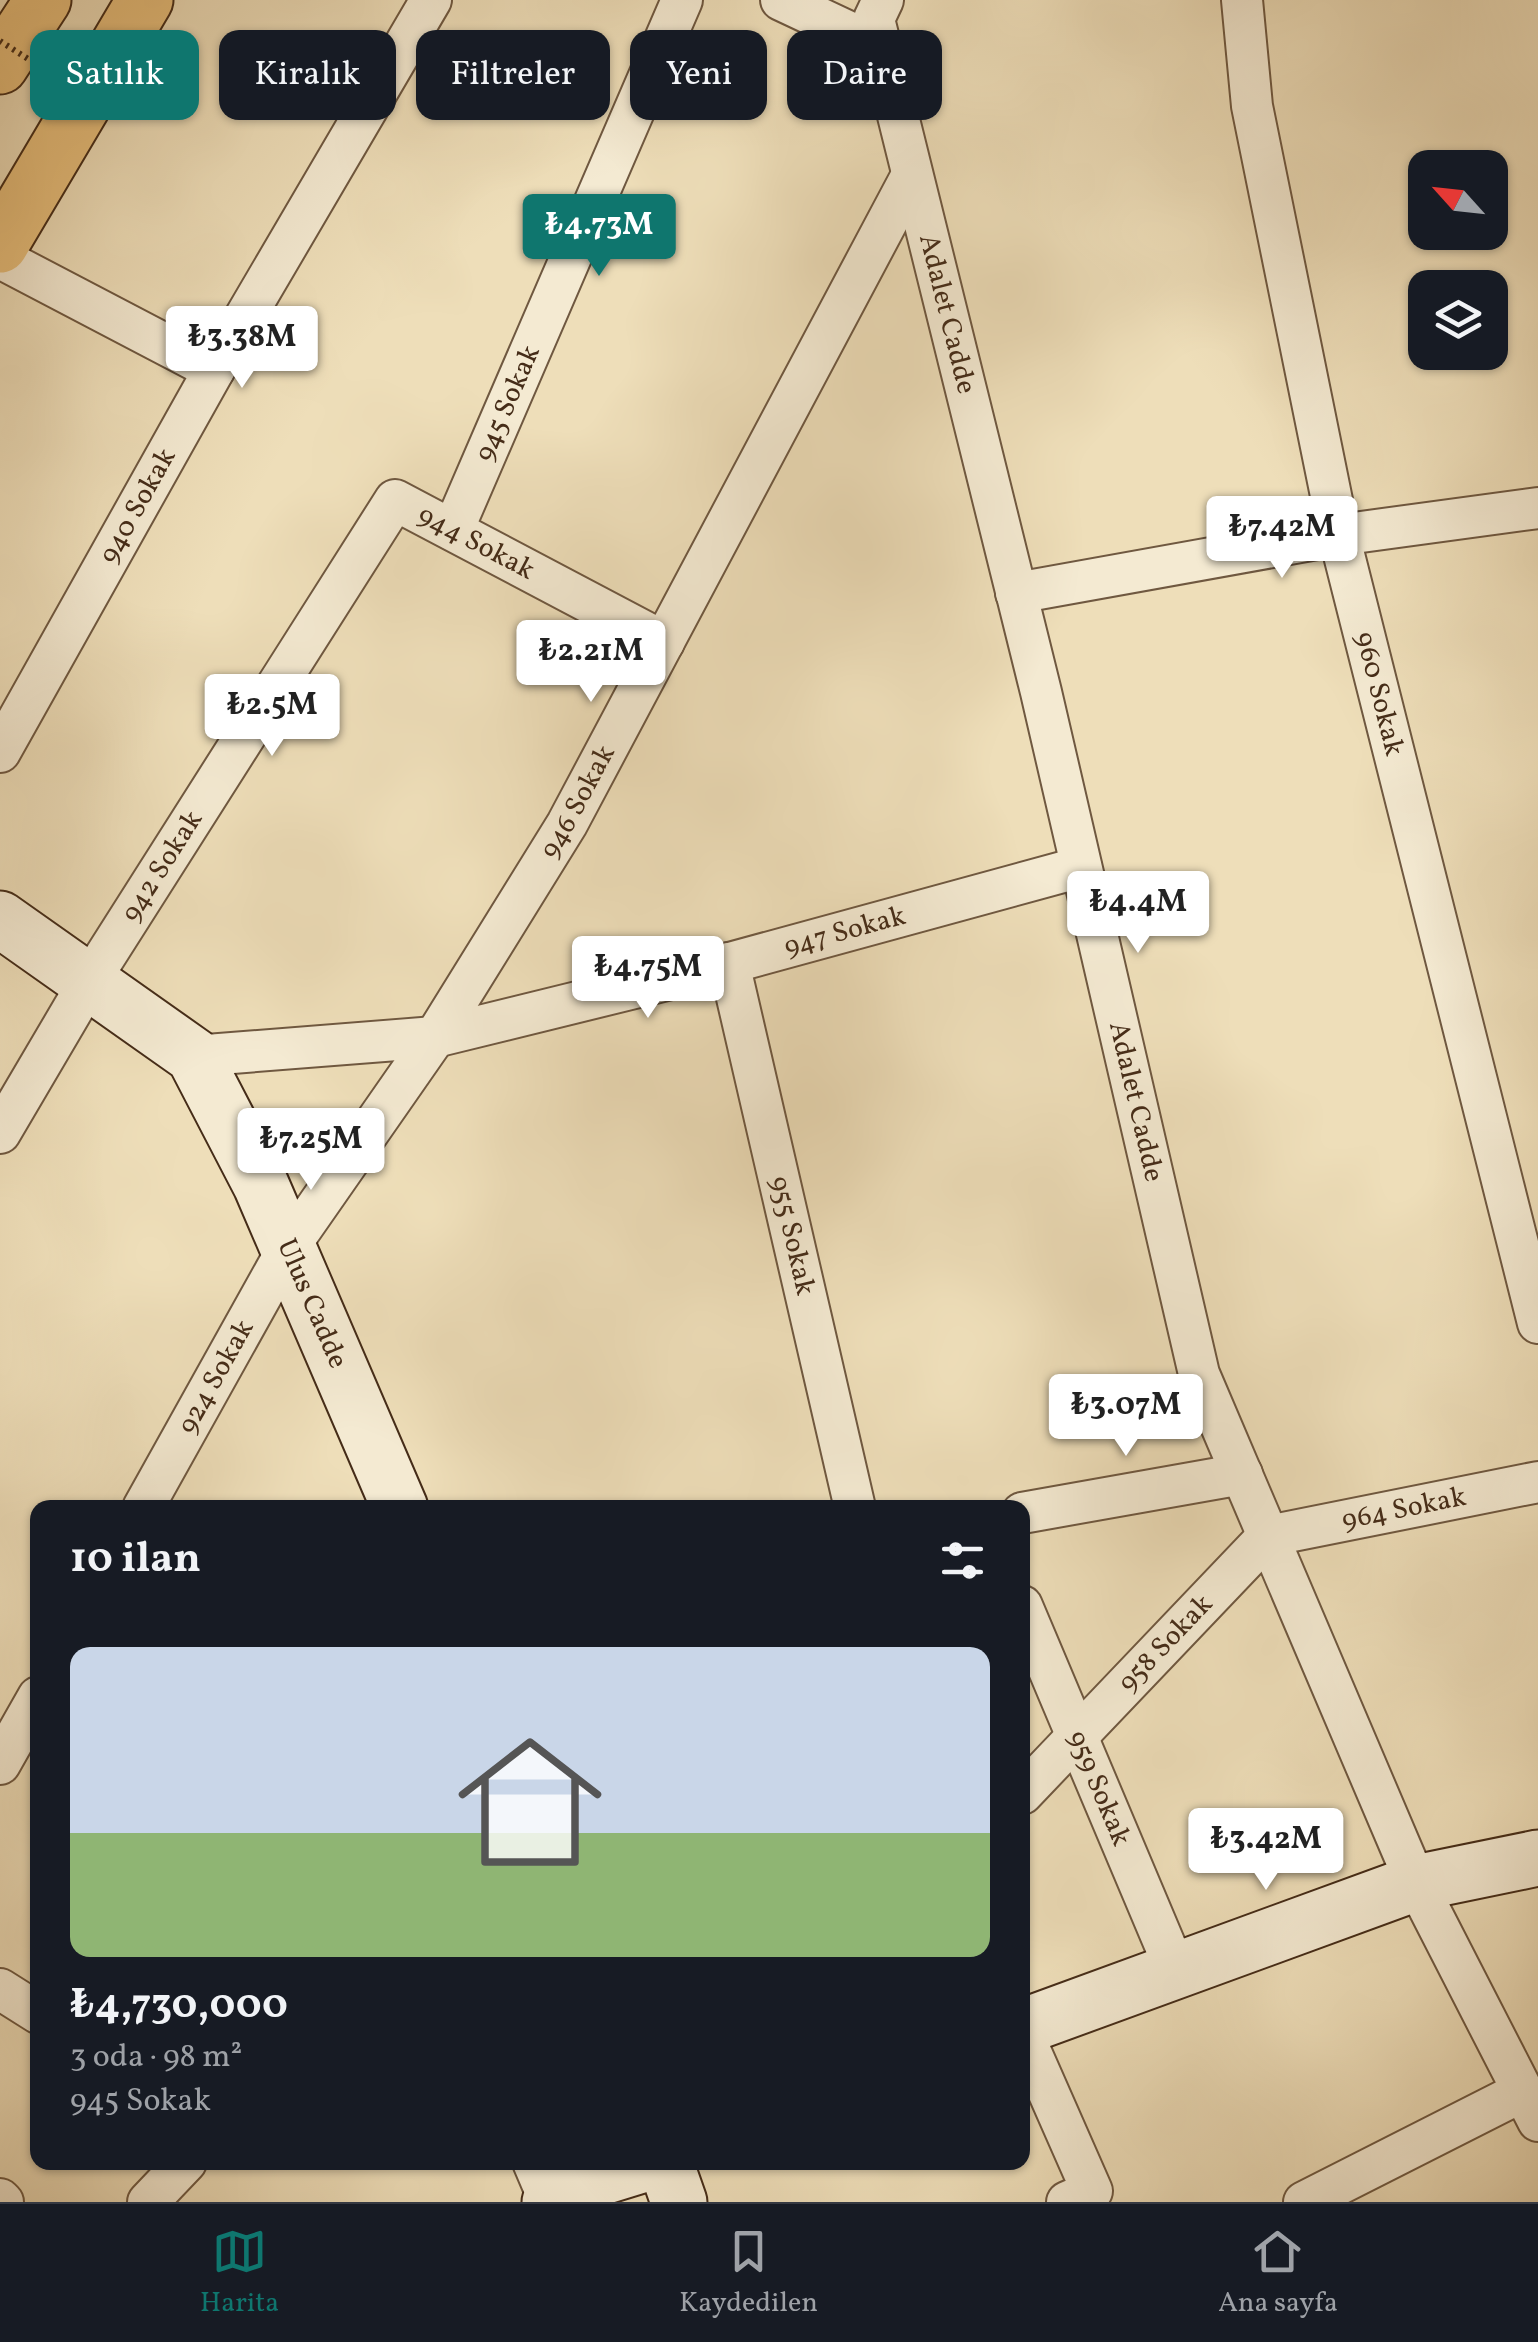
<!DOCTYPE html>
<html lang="tr">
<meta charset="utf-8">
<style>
:root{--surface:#171b24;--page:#20242c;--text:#f1f3f6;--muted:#9ea1a6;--line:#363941;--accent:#0f766e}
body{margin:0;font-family:Vollkorn,serif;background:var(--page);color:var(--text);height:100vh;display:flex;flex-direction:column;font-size:38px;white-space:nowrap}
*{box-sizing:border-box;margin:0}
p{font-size:32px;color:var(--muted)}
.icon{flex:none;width:55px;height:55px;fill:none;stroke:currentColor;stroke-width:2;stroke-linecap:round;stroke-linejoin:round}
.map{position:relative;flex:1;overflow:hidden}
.drawer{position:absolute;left:30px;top:1500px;width:1000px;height:670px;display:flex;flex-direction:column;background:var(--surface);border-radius:20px;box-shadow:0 2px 8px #0004}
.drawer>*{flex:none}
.hud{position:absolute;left:30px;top:30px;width:1000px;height:90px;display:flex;gap:20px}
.needle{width:65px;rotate:297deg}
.buttons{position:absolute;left:1408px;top:150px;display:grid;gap:20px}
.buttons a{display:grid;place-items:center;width:100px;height:100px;border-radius:20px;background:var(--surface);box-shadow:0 2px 8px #0004;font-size:50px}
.price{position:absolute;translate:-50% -85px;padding:0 22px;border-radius:10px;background:#fff;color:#222;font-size:32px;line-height:65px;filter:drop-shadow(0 2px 5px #0008)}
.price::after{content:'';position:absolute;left:50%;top:60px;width:30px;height:22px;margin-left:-15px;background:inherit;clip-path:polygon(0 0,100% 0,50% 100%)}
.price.current{background:var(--accent);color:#fff}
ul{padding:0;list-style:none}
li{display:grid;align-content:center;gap:20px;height:530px;padding:0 40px}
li+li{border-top:2px solid var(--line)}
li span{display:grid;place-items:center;height:310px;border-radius:20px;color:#555}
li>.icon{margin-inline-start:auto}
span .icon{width:180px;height:180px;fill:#fffc;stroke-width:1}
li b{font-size:42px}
h2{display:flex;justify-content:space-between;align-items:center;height:120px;padding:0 40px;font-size:42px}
.tag{padding:0 35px;border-radius:20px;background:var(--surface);box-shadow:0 2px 8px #0004;font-size:35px;line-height:90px}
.tag.current{background:var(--accent);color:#fff}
.tab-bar{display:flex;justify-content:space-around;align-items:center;height:140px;border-top:2px solid var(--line);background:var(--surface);font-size:28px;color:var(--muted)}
.tab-bar a{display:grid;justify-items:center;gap:5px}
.tab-bar .current{color:var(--accent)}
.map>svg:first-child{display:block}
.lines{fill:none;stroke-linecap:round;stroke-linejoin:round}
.street-casing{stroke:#6f5840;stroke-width:44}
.secondary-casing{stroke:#452c18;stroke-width:59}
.highway-casing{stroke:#452c18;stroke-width:59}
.street{stroke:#f4ead2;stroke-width:40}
.secondary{stroke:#f4ead2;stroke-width:55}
.highway{stroke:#e7bf7c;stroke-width:55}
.path-bridge{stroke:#452c18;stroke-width:6;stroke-dasharray:2.5 5;stroke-linecap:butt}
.labels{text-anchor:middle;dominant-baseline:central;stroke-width:8;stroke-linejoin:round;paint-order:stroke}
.street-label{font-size:28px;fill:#452c18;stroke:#f4ead2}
</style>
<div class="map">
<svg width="1538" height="2202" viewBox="0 0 1538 2202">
<rect width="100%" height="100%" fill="#eedeb9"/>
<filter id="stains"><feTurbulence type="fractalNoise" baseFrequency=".002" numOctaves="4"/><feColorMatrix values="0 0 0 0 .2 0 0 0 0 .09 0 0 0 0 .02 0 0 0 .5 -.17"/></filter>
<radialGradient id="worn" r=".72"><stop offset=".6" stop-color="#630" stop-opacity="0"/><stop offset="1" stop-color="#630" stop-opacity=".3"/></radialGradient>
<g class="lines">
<defs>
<g id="street">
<path d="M781,0L881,47"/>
<path id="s1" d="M883,0L874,19L1041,692L1199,1374L1416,1883L1538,2121"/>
<path id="s2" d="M1242,0L1252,106L1339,535L1538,1323"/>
<path d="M0,258L214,370"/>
<path id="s3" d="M453,530L682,0"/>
<path d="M1016,593L1339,535L1538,508"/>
<path id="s4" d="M0,752L214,370L431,0"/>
<path id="s5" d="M729,963L855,1508"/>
<path id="s6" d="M194,1056L435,1037L675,978L1081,867"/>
<path id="s7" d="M0,1133L90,980L395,500L664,642"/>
<path id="s8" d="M143,1508L288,1248L435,1037L567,824L912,175"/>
<path d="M1022,1513L1242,1474"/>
<path id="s9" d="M1022,1606L1176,1971"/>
<path d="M0,1764L38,1697"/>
<path id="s10" d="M1022,1794L1268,1536L1538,1482"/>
<path d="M0,1989L38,2013"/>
<path d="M1022,2032L1092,2191L1067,2202"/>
<path d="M533,2162L550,2202"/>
<path d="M0,2199L3,2202"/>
<path d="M148,2202L186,2162"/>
<path d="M1304,2202L1523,2091"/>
</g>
<g id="secondary">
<path id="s11" d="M0,919L194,1056L261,1185L400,1508"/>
<path d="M1022,2027L1416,1883L1538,1858"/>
<path d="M665,2162L679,2202"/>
<path d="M550,2202L560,2190L651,2162"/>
</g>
<path id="highway" d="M0,66L43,0
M0,245L145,0"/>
</defs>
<use href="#street" class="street-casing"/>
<use href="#secondary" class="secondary-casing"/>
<use href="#highway" class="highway-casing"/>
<use href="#street" class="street"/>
<use href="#secondary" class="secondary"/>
<use href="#highway" class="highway"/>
<path class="path-bridge" d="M0,41L105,108"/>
</g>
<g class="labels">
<g class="street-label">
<text stroke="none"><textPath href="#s1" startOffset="325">Adalet Cadde</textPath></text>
<text stroke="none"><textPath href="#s3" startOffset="138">945 Sokak</textPath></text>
<text stroke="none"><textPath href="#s4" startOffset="282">940 Sokak</textPath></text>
<text stroke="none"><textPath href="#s7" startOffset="838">944 Sokak</textPath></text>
<text stroke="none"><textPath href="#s2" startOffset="708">960 Sokak</textPath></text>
<text stroke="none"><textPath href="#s8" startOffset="830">946 Sokak</textPath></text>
<text stroke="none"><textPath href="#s7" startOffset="312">942 Sokak</textPath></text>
<text stroke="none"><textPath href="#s6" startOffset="665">947 Sokak</textPath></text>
<text stroke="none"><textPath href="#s1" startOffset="1135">Adalet Cadde</textPath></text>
<text stroke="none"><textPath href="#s5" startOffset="280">955 Sokak</textPath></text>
<text stroke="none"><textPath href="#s11" startOffset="512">Ulus Cadde</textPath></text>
<text stroke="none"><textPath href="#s8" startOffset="150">924 Sokak</textPath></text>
<text stroke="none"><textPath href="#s10" startOffset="495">964 Sokak</textPath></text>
<text stroke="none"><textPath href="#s10" startOffset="208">958 Sokak</textPath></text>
<text stroke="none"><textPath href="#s9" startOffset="198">959 Sokak</textPath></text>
</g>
</g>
<rect width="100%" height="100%" filter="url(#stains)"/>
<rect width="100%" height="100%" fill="url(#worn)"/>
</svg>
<div class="buttons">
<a><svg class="needle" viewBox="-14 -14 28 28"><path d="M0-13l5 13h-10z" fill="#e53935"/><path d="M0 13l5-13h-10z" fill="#9ea1a6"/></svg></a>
<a><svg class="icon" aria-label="layers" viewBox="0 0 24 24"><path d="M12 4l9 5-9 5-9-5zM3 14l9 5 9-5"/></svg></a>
</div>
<b class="price current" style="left:599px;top:279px">₺4.73M</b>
<b class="price" style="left:242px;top:391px">₺3.38M</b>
<b class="price" style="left:1282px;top:581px">₺7.42M</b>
<b class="price" style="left:591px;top:705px">₺2.21M</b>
<b class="price" style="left:272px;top:759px">₺2.5M</b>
<b class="price" style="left:1138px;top:956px">₺4.4M</b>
<b class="price" style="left:648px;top:1021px">₺4.75M</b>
<b class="price" style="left:311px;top:1193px">₺7.25M</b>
<b class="price" style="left:1126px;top:1459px">₺3.07M</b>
<b class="price" style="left:1266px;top:1893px">₺3.42M</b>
<div class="hud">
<a class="tag current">Satılık</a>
<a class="tag">Kiralık</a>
<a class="tag">Filtreler</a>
<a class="tag">Yeni</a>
<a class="tag">Daire</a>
</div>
<section class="drawer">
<h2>10 ilan<svg class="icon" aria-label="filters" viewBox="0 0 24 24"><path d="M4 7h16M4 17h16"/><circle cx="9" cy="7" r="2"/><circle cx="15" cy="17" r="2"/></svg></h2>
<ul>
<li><span style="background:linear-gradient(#c9d6e8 60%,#8fb573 0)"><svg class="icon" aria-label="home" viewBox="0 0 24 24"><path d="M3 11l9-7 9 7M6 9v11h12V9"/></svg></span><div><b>₺4,730,000</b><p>3 oda · 98 m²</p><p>945 Sokak</p></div></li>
</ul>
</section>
</div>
<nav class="tab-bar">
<a class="current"><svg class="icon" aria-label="map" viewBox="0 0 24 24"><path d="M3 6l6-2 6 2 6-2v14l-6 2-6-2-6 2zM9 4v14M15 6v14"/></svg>Harita</a>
<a><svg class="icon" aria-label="saved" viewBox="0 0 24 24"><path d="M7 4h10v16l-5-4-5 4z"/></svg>Kaydedilen</a>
<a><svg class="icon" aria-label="home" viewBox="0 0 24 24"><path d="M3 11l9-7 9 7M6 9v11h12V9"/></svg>Ana sayfa</a>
</nav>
